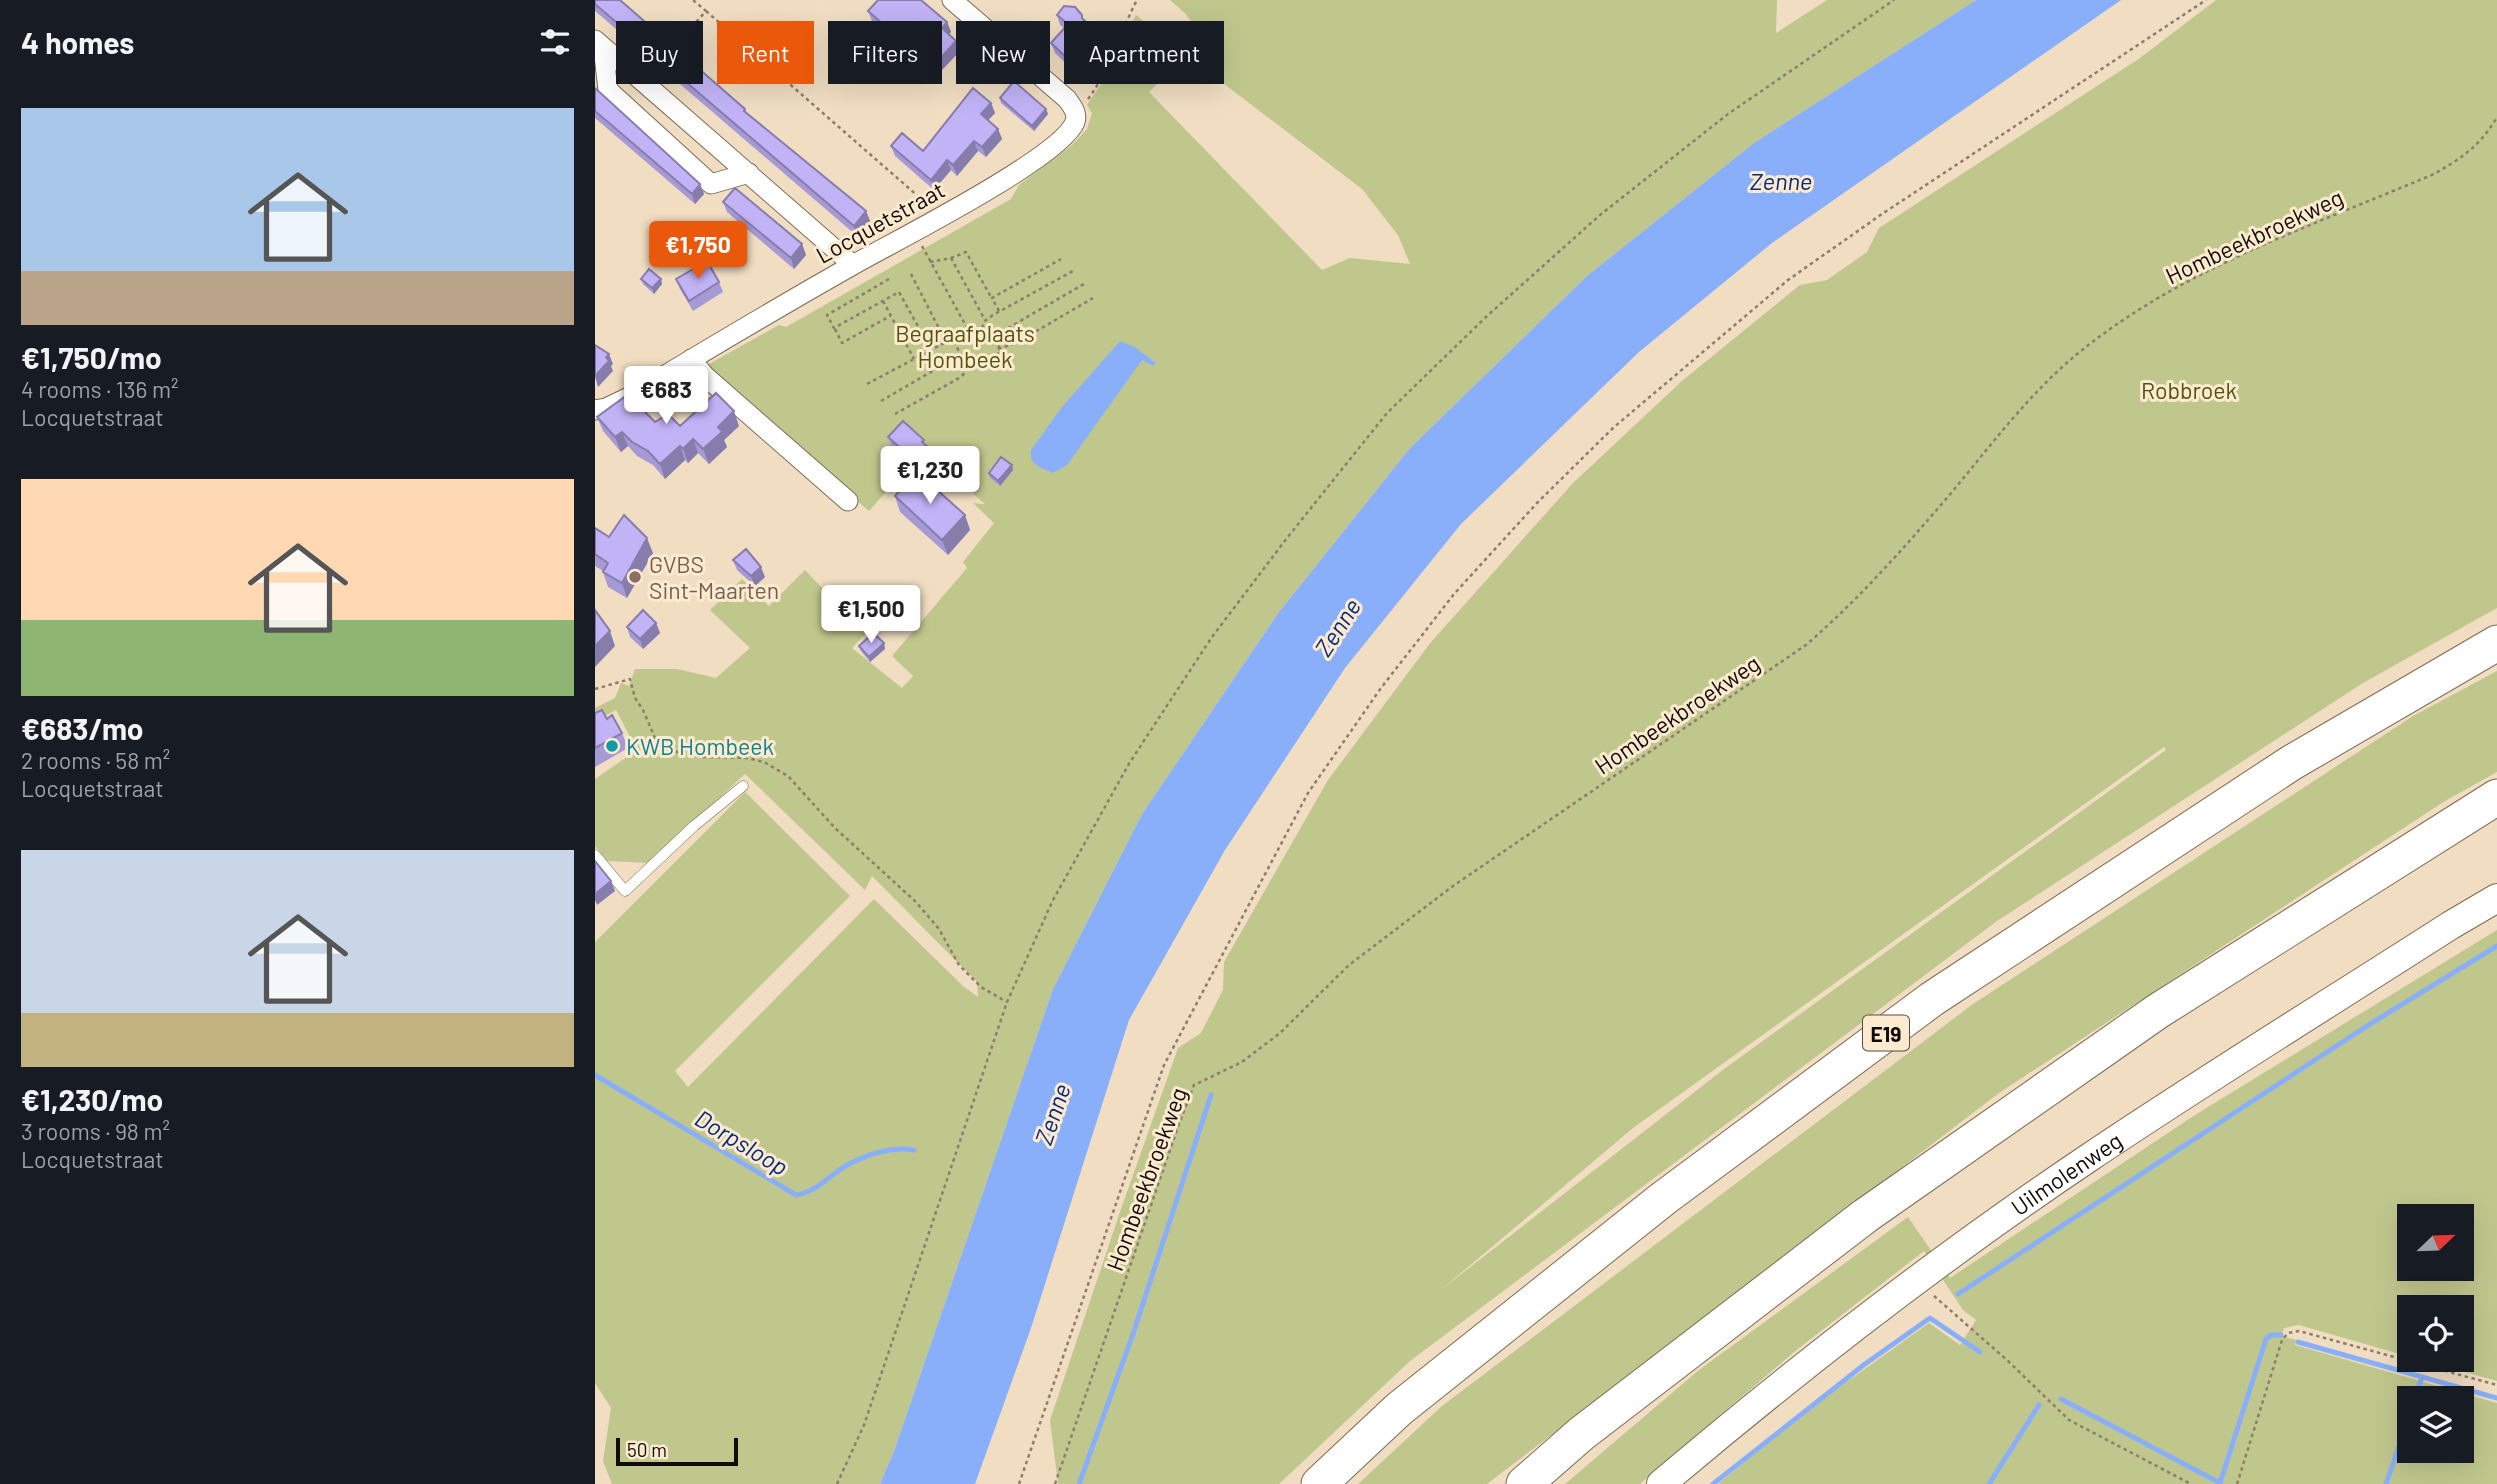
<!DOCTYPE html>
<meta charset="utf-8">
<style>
:root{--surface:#171b24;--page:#242831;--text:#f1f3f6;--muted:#9ea1a6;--accent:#ea580c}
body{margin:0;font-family:Barlow,sans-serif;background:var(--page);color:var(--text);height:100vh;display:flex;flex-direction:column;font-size:26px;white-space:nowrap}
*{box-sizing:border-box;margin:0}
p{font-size:23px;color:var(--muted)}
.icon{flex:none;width:38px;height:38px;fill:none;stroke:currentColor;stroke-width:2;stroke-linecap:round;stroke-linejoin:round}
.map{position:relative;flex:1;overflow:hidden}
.drawer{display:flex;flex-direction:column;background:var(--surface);width:595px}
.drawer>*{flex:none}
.guide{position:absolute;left:21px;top:21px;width:665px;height:63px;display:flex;gap:14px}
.needle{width:46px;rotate:67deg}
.tools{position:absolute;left:1802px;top:1204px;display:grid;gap:14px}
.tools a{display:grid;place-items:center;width:77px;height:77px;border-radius:0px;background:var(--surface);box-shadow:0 7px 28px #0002;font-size:35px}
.scale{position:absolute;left:21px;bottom:18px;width:122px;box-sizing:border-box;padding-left:7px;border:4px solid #100a03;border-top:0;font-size:19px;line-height:24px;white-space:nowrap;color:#100a03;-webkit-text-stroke:5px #fdeacf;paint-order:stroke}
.price{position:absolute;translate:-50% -60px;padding:0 16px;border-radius:7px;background:#fff;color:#222;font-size:23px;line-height:46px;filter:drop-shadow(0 2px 4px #0008)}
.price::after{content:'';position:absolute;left:50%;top:42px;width:21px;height:16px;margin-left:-10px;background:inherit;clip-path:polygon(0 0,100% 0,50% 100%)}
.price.current{background:var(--accent);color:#fff}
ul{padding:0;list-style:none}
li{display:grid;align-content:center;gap:14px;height:371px;padding:0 21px}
li span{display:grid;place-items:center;height:217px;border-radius:0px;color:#555}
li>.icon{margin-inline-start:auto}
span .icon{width:126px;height:126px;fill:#fffc;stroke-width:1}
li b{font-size:30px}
h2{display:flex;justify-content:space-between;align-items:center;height:84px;padding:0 21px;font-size:30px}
.tag{padding:0 24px;border-radius:0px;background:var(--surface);box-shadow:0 7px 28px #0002;font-size:24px;line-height:63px}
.tag.current{background:var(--accent);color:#fff}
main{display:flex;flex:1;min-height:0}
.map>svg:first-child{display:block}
.green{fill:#c0c78d;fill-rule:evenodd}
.water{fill:#89affb}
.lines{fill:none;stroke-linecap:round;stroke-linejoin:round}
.stream{stroke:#89affb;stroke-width:5}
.service-casing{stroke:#7c6b53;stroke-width:11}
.minor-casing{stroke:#7c6b53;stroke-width:21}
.secondary-casing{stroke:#7c6b53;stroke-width:30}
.motorway-casing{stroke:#7c6b53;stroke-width:37}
.path{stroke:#8c7e6c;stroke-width:2.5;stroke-dasharray:3.5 3.5;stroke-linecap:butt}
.service{stroke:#fff;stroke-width:10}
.minor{stroke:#fff;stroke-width:19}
.secondary{stroke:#fff;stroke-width:28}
.motorway{stroke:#fff;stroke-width:35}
.wall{fill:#a69ad4}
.shaded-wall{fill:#877dac}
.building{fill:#c1b3f6;stroke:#877dac;stroke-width:2}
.education-dot{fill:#8d6e63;stroke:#fdeacf;stroke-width:2.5}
.culture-dot{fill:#0f9aa8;stroke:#fdeacf;stroke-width:2.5}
.labels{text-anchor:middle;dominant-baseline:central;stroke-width:6;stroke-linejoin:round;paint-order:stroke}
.shield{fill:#fdeacf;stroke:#574d40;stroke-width:2}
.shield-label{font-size:21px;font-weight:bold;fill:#100a03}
.street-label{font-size:23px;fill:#100a03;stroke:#fdeacf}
.park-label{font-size:23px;fill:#50540e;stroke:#fdeacf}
.education-label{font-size:23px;fill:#785e54;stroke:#fdeacf;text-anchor:start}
.culture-label{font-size:23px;fill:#0d838f;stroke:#fdeacf;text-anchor:start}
.water-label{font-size:24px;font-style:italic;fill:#062a7e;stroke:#fdeacf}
</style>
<main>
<section class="drawer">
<h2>4 homes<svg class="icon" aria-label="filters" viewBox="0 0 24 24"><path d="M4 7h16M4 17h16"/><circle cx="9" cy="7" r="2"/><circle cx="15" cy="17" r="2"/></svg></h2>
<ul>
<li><span style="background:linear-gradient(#a9c7e8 75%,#b9a48a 0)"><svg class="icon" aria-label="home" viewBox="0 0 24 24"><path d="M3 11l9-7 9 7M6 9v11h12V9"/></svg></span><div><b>€1,750/mo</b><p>4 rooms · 136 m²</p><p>Locquetstraat</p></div></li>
<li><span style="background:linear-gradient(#ffd9b3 65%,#8fb573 0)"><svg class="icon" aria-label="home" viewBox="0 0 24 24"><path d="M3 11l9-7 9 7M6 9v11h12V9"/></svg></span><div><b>€683/mo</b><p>2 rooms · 58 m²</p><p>Locquetstraat</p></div></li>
<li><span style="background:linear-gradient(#c9d6e8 75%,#c2b280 0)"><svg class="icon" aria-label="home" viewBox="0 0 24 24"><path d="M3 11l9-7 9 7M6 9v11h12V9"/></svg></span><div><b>€1,230/mo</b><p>3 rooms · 98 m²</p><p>Locquetstraat</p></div></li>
</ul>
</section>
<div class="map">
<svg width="1902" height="1484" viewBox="0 0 1902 1484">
<rect width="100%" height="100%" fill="#f0ddc2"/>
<path class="green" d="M575,0H1182L1181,33L1232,0H1381L1159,143L993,275L815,448L684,612L547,814L458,989L299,1451L285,1484H17L8,1461L16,1408L0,1383V942L150,792L255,896L80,1071L93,1087L279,899L368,986L383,997L382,982L277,876L270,890L150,774L55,863L12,861L0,846V779L42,750L21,710L0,721V708L20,698L26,683L34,686L40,669H82L121,678L155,648L115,610L147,579L174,606L210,570L270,634L257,648L307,688L318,676L297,656L372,568L368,562L399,523L378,503L390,504L321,444L310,461L315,465L274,511L105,369L184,325L191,327L416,199L424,185L477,145L492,129L497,113L492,105L512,75L541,15L591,56L554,92L727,270L755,258L815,264L803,235L767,189L607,67L617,54L591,14Z
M1621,0H1902V608L1768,683L1402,921L815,1361L684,1484H463L455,1420L526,1209L583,1048L606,1033L628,990L629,962L733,780L836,642L978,483L1088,380L1205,285L1232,280L1272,252L1284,228L1545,58ZM1569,747L1571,750L1129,1069L847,1289L1038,1128Z
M1902,671V772L1850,801L1404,1093L892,1484H763L847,1406L1378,1004L1818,716Z
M1902,930V1381L1826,1360H1867V1307H1815V1357L1704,1325L1689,1328L1687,1334L1683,1335L1701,1340L1700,1345L1902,1403V1484H1123L1218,1406L1334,1323L1365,1345L1381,1320L1368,1310L1329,1251L1199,1352L1045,1484H970L1104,1370L1313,1217L1355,1278L1600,1115ZM1815,1216H1867V1269H1815ZM1815,1398H1867V1451H1815Z"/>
<path class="water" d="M1381,0H1526L1177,243L1044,352L866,524L750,668L630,850L534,1020L436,1328L380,1484H285L299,1451L458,989L547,814L684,612L815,448L993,275L1159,143Z
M525,341L540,347L561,363L558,366L547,360L472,465L458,473L442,466L436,459V450L467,407Z"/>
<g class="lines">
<path class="stream" d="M0,1075L201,1195C223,1192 235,1174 254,1164C273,1154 298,1146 319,1150
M1363,1294L1775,1024L1902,946
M1703,1342L1902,1398
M1820,1398L1827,1377
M1466,1399L1625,1483L1671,1339L1676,1335H1686
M484,1484L539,1331L616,1095
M1118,1484L1270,1364L1335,1318L1385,1352
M1394,1484L1444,1405
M1791,1484L1815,1414"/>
<defs>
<path id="service" d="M0,855L30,891L99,826L148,786"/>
<path id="minor" d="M0,40L258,265
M8,47L13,90L116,184L154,173
M96,359L110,376L253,501
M0,410L11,408L34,397C108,352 182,308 258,265C298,242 466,158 480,122C483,113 477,106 472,99L357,0"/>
<g id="secondary">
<path id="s1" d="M1066,1484C1203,1368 1346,1257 1495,1157C1614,1077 1736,1002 1856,925L1902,898"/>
</g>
<path id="motorway" d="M724,1484L804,1409L1069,1198L1337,999L1696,763L1902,643
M929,1484L986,1434L1270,1216L1563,1011L1902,797"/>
</defs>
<use href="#service" class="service-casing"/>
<use href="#minor" class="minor-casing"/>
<use href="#secondary" class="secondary-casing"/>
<use href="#motorway" class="motorway-casing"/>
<path class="path" d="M111,11L332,204
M78,48L111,11L98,0
M493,99C515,70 525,32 542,0
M327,246L371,326L394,330L404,345L403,354C383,370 368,366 360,342L371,326
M356,258L390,320
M335,262L356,258L371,252L397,299
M316,274L351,342
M294,279L232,315L239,328L304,292L336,350
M288,301L319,359
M404,311L397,298L466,259
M387,328L390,321L398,315L478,271
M240,329L247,343L295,316
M401,335L489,284
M403,349L421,343L498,298
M272,384L351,342L362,340
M286,401L365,355
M300,414L364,378L370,373L375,363
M0,689L35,679L40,698L48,710L60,738L72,750L109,757L152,758L169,762L193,776L240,828L321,902L344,929L364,965L386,987L412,1002
M1339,1296L1413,1361L1474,1420L1596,1484
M242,1484L269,1425L412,1002L458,900L535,762L617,637L692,538L792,413L892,316L1005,215L1133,114L1299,0
M424,1484L569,1065L713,793L786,688L859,594L942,503L1018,428L1193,280L1287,214L1611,0
M460,1484L584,1124L599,1085L647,1062L685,1033L754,965L858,886L1211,645C1265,598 1310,547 1357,492C1396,445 1434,394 1481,355C1585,269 1717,226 1839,174C1867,158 1886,145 1902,117
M1642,1484L1687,1340L1693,1333L1704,1331L1902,1385"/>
<use href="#service" class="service"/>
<use href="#minor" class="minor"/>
<use href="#secondary" class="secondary"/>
<use href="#motorway" class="motorway"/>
</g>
<path class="wall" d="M0,0L150,109L152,113L271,211L275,221L262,236L0,11Z
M282,0H326L352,22L356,32L354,34L365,51L347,70L337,61L330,68L277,21L273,11L283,1Z
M462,15L489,21L501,32L504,42L478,70L460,53L456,43L469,28L465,25Z
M0,89L105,184L109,194L100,204L0,118Z
M405,98L453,114L439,131L406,103Z
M396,103L400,113L393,120L403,129L407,139L391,157L383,151L362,176L356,170L339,190L300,156L296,146L328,151Z
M128,202L207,244L211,255L199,269L132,212Z
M46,279H66L67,284L59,294L48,284Z
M81,279L124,282L128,292L98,311L85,289Z
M43,405L60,422L85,426H144L129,440L132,447L114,464L103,453L93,463L90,460L70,479L58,465L42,456L33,446L26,452L8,431L2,417Z
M293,437L330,445L352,463L355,474L342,488L297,447Z
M418,470L405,486L395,478L394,473Z
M300,496L370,515L375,530L353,555L305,512Z
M0,528L14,537L58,553L32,598L13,587L8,572V571L0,566Z
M138,560L170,577L160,586L142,570Z
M61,623L65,633L48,649L35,637L32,627Z
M289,643L290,649L275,662L266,651L264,646Z
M0,713L12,719L27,733L33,748L0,767Z"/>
<path class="shaded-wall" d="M352,22L356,32L351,38L347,28Z
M501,32L504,42L478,70L474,60Z
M361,41L365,51L347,70L344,60Z
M333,51L337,61L330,68L327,58Z
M396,103L400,113L390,124L386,114Z
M451,109L453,114L439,131L437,126Z
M403,129L407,139L391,157L387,147Z
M379,141L383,151L362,176L358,165Z
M352,160L356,170L339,190L336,180Z
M105,184L109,194L100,204L97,194Z
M271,211L275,221L262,236L259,226Z
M207,244L211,255L199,269L196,258Z
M66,279L67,284L59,294L57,288Z
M14,354L18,364L16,366L18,371L3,387L0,376Z
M139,411L144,426L129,440L132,447L114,464L108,449L123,427Z
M27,432L33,446L26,452L20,437Z
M98,439L103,453L93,463L88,449Z
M85,446L90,460L70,479L65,464Z
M352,463L355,474L342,488L339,478Z
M417,465L418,470L405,486L403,481Z
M370,515L375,530L353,555L347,540Z
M52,538L58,553L32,598L27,583Z
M166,567L170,577L160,586L156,576Z
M61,623L65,633L48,649L45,639Z
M15,631L20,646L0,667V646Z
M289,643L290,649L275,662L274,657Z
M16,881L20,891L2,905L0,900V894Z"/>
<path class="building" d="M0,0H25L150,109L149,111L271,211L259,226L0,4Z
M283,0H326L352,22L347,28L361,41L344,60L333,51L327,58L273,11Z
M469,6L480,7L487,15V18L501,32L474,60L456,43L473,24L462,15Z
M419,81L451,109L437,126L405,98Z
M0,88L105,184L97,194L0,111Z
M378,88L396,103L386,114L403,129L387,147L379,141L358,165L352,160L336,180L296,146L307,133L328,151Z
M140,188L207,244L196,258L128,202Z
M112,261L124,282L94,301L81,279Z
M54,269L66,279L57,288L46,279Z
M0,345L14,354L11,357L14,361L0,376Z
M35,393L43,405L60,422L73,414L85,426L121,393L139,411L123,427L127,432L108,449L98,439L88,449L85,446L65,464L53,451L37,442L27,432L20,437L2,417Z
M308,421L329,440L327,442L352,463L339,478L293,437Z
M406,457L417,465L403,481L394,473Z
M322,472L370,515L347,540L300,496Z
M29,515L52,538L27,583L8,572L13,563L0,554V528L14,537Z
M151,549L166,567L156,576L138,560Z
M0,610L15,631L0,646Z
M48,610L61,623L45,639L32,627Z
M278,633L289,643L274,657L264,646Z
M7,710L12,719L17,715L27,733L0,748V713Z
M0,861L16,881L0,894Z"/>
<circle class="education-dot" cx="40" cy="577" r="7"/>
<circle class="culture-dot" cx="17" cy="746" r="7"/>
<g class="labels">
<rect class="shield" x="1268" y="1015.5" width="46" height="35" rx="5"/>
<g class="shield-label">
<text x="1291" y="1033">E19</text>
</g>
<g class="street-label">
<text transform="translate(285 222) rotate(-29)">Locquetstraat</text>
<text transform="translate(1659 236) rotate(-25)">Hombeekbroekweg</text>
<text transform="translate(1082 714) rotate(-34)">Hombeekbroekweg</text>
<text stroke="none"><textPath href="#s1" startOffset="511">Uilmolenweg</textPath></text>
<text transform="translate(551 1179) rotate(-70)">Hombeekbroekweg</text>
</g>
<g class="park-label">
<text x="370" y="333">Begraafplaats<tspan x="370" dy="26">Hombeek</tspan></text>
<text x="1594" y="390">Robbroek</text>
</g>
<g class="education-label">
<text x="54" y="564">GVBS<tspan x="54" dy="26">Sint-Maarten</tspan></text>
</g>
<g class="culture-label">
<text x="31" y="746">KWB Hombeek</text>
</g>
<g class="water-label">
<text x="1186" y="180">Zenne</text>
<text transform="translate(742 627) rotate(-57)">Zenne</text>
<text transform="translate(457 1114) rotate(-71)">Zenne</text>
<text transform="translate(147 1142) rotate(31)">Dorpsloop</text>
</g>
</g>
</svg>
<div class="tools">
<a><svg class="needle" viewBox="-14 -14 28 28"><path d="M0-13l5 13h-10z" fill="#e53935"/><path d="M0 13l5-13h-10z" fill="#9ea1a6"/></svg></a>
<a><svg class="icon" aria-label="locate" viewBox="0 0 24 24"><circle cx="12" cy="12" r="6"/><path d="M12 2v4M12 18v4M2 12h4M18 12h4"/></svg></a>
<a><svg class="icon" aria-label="layers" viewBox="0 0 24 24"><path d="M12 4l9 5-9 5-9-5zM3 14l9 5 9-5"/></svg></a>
</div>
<div class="scale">50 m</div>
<b class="price current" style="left:103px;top:281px">€1,750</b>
<b class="price" style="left:71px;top:426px">€683</b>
<b class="price" style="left:335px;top:506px">€1,230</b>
<b class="price" style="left:276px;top:645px">€1,500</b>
<div class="guide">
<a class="tag">Buy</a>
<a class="tag current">Rent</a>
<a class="tag">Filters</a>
<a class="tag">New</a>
<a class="tag">Apartment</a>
</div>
</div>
</main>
